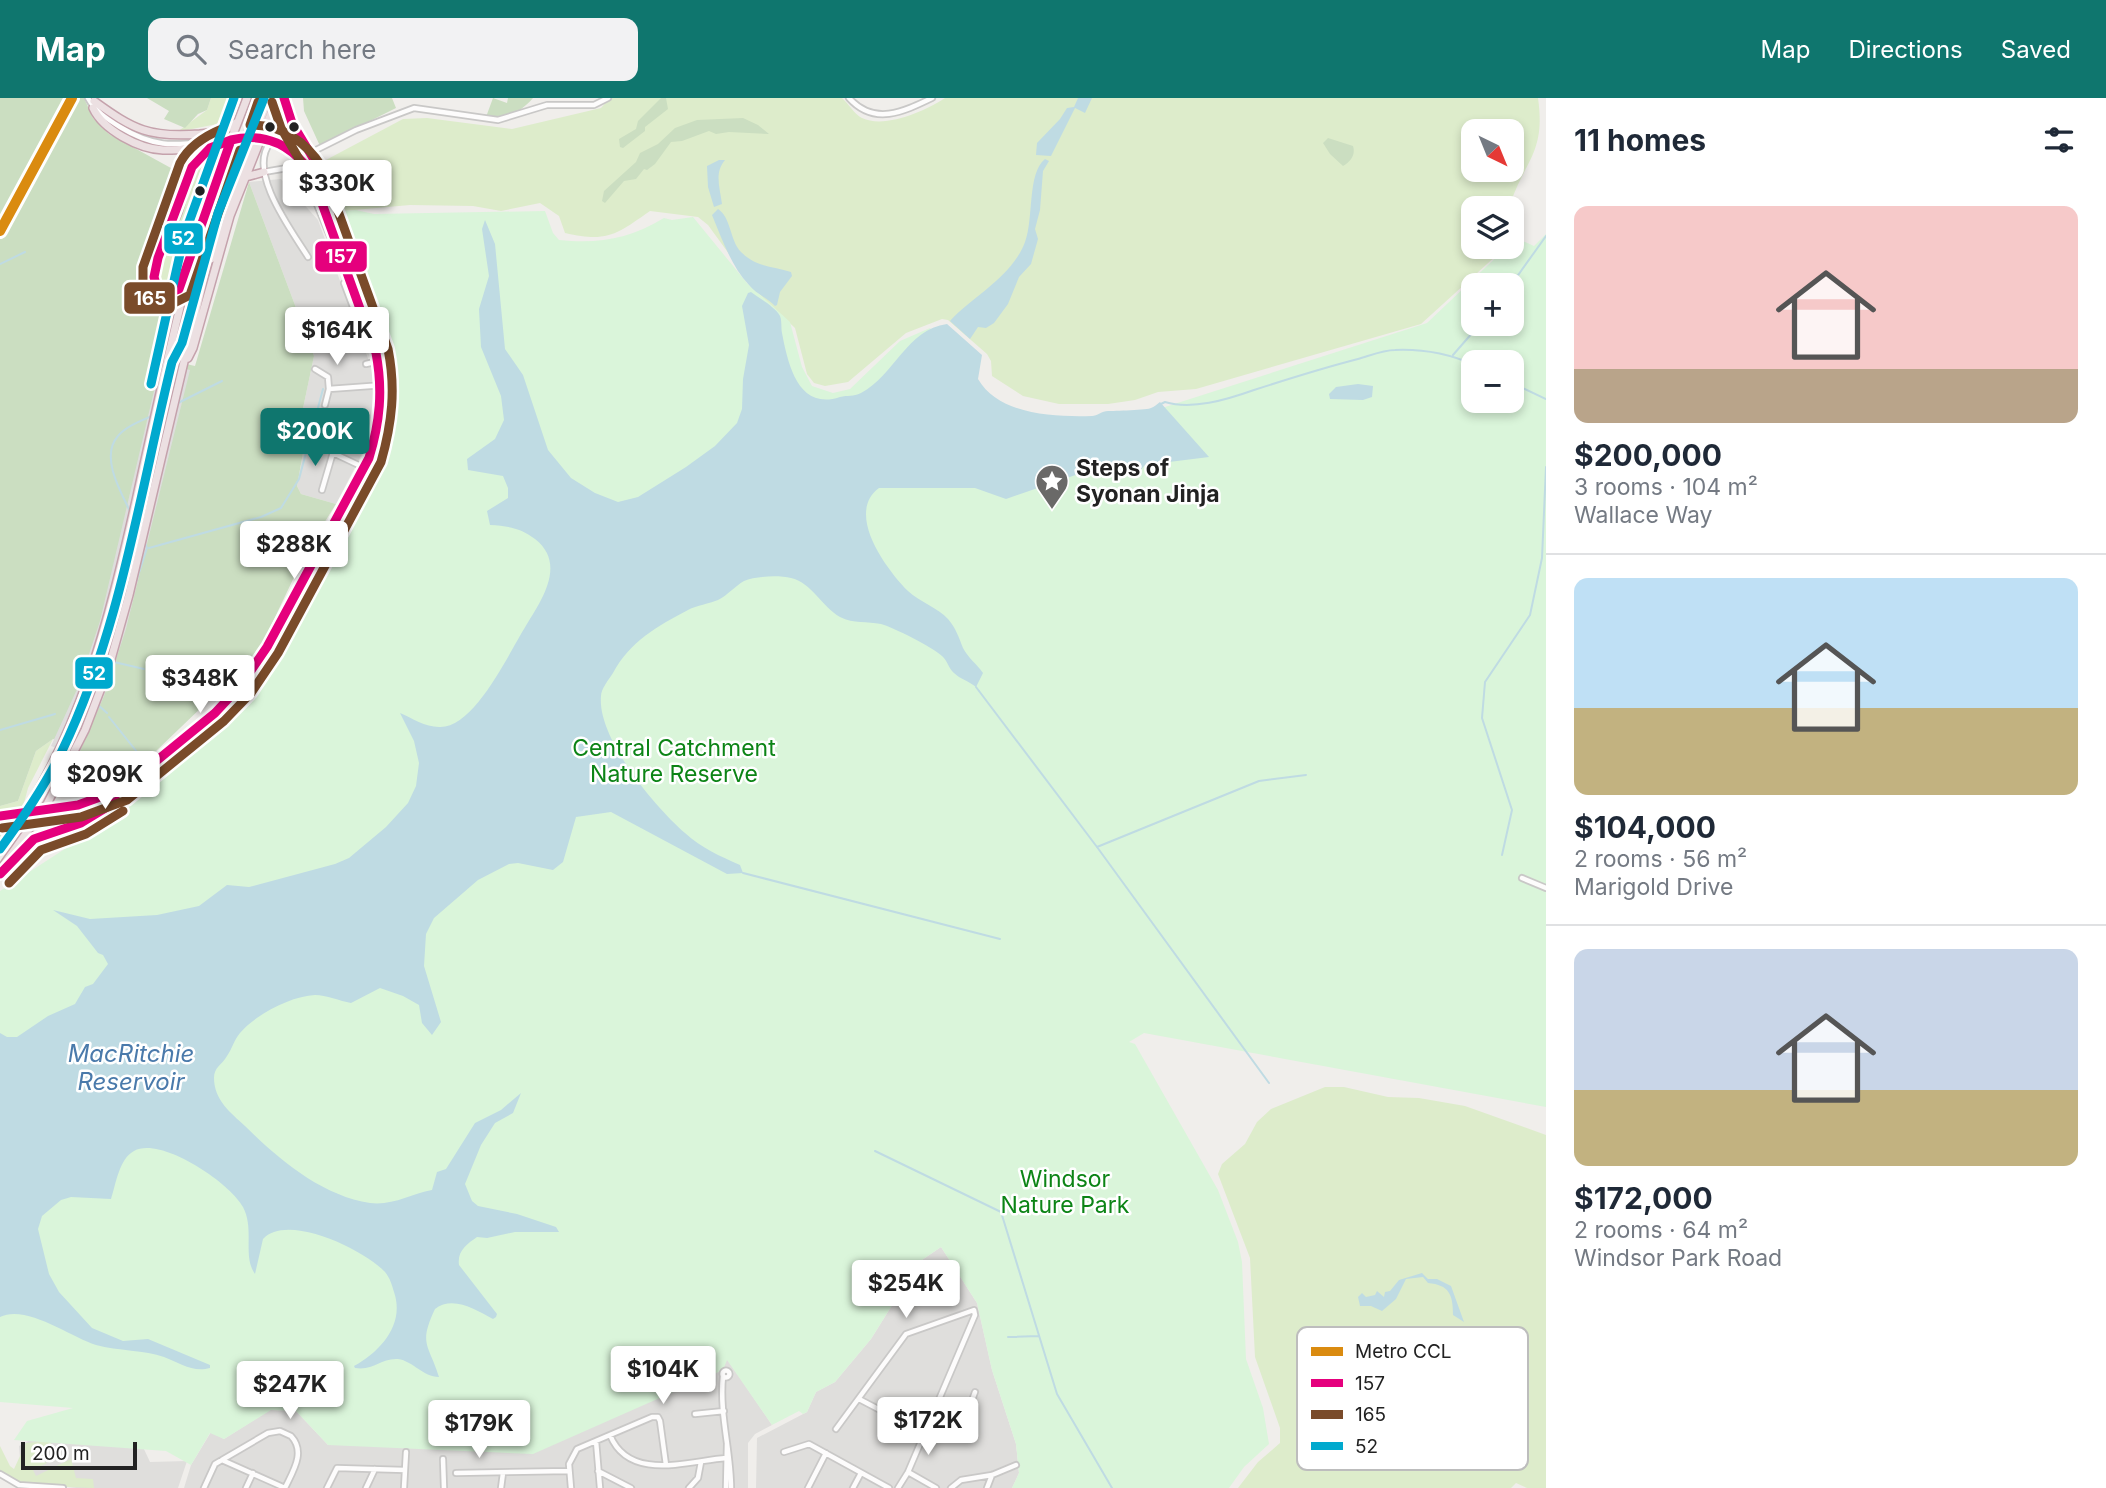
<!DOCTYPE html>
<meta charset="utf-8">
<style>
:root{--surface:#fff;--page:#f2f2f3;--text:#1f2937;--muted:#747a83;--line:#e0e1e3;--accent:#0f766e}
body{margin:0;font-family:Inter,sans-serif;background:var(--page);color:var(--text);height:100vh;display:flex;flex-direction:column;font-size:26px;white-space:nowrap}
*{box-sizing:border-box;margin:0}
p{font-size:23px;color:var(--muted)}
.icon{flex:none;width:38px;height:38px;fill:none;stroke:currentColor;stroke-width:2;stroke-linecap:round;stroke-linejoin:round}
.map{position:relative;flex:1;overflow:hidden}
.details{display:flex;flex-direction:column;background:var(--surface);width:560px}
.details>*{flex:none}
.needle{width:46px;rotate:137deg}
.buttons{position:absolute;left:1461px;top:21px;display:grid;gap:14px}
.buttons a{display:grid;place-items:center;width:63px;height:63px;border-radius:14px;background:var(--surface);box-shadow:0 4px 10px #0003;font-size:35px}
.scale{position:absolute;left:21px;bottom:18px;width:116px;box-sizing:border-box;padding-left:7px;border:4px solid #222;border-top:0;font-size:19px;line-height:24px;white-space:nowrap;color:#222;-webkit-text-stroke:5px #fff;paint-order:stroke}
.price{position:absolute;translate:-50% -60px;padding:0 16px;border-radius:7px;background:#fff;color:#222;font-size:23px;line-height:46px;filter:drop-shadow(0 2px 4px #0008)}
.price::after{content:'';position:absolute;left:50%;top:42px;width:21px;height:16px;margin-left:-10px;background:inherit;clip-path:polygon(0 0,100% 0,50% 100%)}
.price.active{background:var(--accent);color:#fff}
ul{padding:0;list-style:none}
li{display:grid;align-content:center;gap:14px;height:371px;padding:0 28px}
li+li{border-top:2px solid var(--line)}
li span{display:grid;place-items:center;height:217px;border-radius:14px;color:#555}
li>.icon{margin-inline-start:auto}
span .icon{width:126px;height:126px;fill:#fffc;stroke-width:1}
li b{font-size:30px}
h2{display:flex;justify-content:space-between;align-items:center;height:84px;padding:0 28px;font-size:30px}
header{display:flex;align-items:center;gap:42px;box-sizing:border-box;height:98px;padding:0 35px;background:var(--accent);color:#fff}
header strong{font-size:33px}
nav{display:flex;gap:38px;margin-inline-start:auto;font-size:24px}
.search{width:490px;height:63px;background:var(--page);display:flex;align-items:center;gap:18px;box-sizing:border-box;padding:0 24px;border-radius:14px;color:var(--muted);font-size:26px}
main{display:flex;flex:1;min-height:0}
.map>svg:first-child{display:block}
.residential{fill:#dfdedc}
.grass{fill:#ddeccb;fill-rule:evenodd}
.forest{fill:#cbdec1}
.park{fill:#daf5da;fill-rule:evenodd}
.water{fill:#bfdbe3}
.pier{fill:#dedddd}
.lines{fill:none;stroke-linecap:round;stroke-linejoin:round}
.stream{stroke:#bfdbe3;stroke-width:2}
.minor-tunnel{stroke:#c7c5c3;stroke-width:4.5;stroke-dasharray:4.5 2;stroke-linecap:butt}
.highway-tunnel{stroke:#c7c5c3;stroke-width:7;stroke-dasharray:7 3.5;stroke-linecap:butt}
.minor-casing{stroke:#c9c8c7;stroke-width:8}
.highway-casing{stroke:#c5a2ac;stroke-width:10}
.minor{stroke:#fdfcfc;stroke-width:4.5}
.highway{stroke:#ece0e2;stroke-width:7}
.highway-bridge-casing{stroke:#c5a2ac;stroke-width:10;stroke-linecap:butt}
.highway-bridge{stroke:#ece0e2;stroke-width:7}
.bus-1-casing{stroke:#fff;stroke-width:14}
.bus-2-casing{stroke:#fff;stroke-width:14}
.bus-3-casing{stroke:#fff;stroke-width:14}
.bus-1{stroke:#e5007d;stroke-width:9}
.bus-2{stroke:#7a4b2a;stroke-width:9}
.bus-3{stroke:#00a9ce;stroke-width:9}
.metro-1-casing{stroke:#fff;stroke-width:16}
.metro-1{stroke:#da8b10;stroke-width:10}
.bus-dot{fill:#222;stroke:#fff;stroke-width:2.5}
.labels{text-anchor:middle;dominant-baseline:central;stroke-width:5;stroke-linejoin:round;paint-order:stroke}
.poi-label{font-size:23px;font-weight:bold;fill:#222;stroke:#fff;text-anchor:start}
.park-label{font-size:23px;fill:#0c8416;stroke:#fff}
.water-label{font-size:24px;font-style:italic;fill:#4a7aab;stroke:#fff}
.key{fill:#fff;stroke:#bdbdbd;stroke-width:2}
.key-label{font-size:19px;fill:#222}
.line-badge{stroke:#fff;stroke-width:2.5}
.badge-label{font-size:19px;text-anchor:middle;font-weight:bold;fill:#fff}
</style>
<header>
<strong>Map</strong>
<div class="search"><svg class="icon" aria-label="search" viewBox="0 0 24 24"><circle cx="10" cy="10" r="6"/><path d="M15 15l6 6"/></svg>Search here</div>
<nav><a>Map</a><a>Directions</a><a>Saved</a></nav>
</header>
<main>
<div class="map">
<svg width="1546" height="1390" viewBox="0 0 1546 1390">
<rect width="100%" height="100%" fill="#f0eeeb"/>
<path class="residential" d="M281,81L318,122L374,277L371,329L363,354L336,406L301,396L297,388L305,344L297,339L314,258L249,84Z
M941,1149L977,1205L992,1272L1016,1346L1019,1375L1012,1390H756L757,1340L807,1314L816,1294L835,1284L871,1241L919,1164Z
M727,1261L772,1327L755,1336L748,1345V1390H184L191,1367L211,1334L224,1341L270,1312L296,1313L328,1347Z
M34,1340L143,1349L150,1364L187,1363L178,1390H77L22,1384L19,1348Z"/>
<path class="grass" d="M211,0H237L227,24L177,34L207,12Z
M610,0H842C848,5 855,17 862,20C885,31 925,13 945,0H1538C1546,56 1524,62 1509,110H1474V149H1500L1498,156L1421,226L1196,291L1158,294L1135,302L1108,306H1059L1023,298L992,278L991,263L987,256L948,222L942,221L906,235L848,284L825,288L814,285L807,276L795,230L756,193L708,127L698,119L650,113C617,136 608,145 565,135L559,118L540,105L501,113L473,108L410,107L343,113L324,63L403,21L427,20L512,31L601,10ZM1474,33H1512V72H1474Z
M211,54L174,186L164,191L158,186C159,160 173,140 182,114C189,92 193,70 211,54Z
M53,641L28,690L24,705L0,740V722L9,719L8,714L0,716V708L18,703L36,653Z
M1325,989H1344L1388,999L1419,1000L1465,1008L1546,1037V1390H1527L1516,1385L1511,1390H1238L1258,1364L1280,1345V1330L1255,1259L1250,1160L1218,1076L1222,1066L1245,1046L1257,1024L1271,1011Z
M50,1343L54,1351L49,1352L43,1363L47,1365L33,1372L36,1378L71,1361L76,1380L93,1381L94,1390L19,1387L0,1376V1348L10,1368L14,1371L26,1345Z"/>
<path class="forest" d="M0,0H84L93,20L109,36L180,75C178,94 173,110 165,128C157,148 133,171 146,194C151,205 163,206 170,215L164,261L195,268L249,84L314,258L297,339L305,344L297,388L301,396L336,406L306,454L258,555L128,680L95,689L67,691L83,655L53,641L36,653L18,703L0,708Z
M147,0H211L207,12L198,16L185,30L164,21L169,13Z
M303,0H392L396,10L320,48L304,13Z
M493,0L507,5L508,0H533C520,15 506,21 486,19Z
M661,0H666L668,11L645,29V33L623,50L620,49L619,41L636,31L638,23Z
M743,20L758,27L769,36L729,34L716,36L709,33L682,43L671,44L655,66L647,72L644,71L636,81L624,83L605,105L602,103L604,93L636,64L640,55L658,46L675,30L697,22Z
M1328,40L1353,48C1356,57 1350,64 1343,68L1330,56L1323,45Z"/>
<path class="park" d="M356,112L374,116L545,113L553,135L559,142C599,146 629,141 664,120L672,122L693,119L747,185L790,224L802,269L812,288L833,295L850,291L900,243L930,230L972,284L995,306L1065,324L1165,309L1427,225L1507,149H1512L1516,140L1534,148L1546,136V1009L1144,935L1129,944L1135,946L1218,1092L1238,1144L1242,1164L1246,1261L1263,1310L1269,1346L1244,1369L1229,1390H1012L1019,1375L1016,1346L992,1272L977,1205L941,1149L919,1164L871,1241L835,1284L816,1294L807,1314L803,1316L799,1313L772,1327L727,1262L723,1272L533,1356L328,1347L296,1313L271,1312L224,1341L210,1335L191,1367L166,1353L14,1342L27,1323L73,1310L0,1304V793L97,730L155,685L233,613L253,589L277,553L379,367L388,337L391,310L390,279L343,113ZM1474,187H1512V226H1474ZM1474,264H1512V303H1474Z"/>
<path class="water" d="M1078,0H1092L1085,15L1075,10L1051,58L1036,57L1037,45L1060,21L1067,10L1074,9Z
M1045,61L1049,63L1043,73L1040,112L1035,131L1038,141L1031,166L1019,179L1008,206L994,225L986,230L978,229L970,241L950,223C973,198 1012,179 1025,144C1034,121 1027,75 1045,61Z
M719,62H725C714,75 720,90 722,106L714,109L708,89L707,68Z
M718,111C731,119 730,143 741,154C757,170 774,168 791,174L792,178L780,194L777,207L775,208C768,200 756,196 749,187C731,168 722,141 712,117Z
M485,122L495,146L505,251L523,277L548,352L571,380L595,395L618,404L638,399L686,369L715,348L737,325L742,311L743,281L749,247L742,208L748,195L751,194C759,200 775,209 780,218C782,223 781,230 782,235C788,266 798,313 840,299C848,297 853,299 861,295C894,278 907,231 947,226L982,257L978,281C999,317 1054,319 1092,318C1097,318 1102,313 1108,313C1113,313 1149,312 1151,310C1154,309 1157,306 1160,304L1209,359L1145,367L1137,376C1121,376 1108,371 1093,371L1006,401L975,390H879C845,415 886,471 908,493C920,504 938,510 948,521C956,530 959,540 963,550C968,560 977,566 983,575L976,589C969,583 960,581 954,575C949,571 947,562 942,558C933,549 892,529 881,526C867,523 854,526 840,519C822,509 811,484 791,480C779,477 755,478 744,483C735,488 728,497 718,502C709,506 697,507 688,512C658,528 630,543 613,575C609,581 601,591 601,598C597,640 655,709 685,735C701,750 720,758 740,767L743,775L727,776L611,714L576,719L563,764L553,772L518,765L509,766L478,782L434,820L426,836L424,868L441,924L432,937L422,925L419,907L403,898L380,890L351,905C340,903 326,897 315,897C291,898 255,917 240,935C234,942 232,951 227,958C222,967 214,969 214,980C214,1002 231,1015 245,1028C278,1061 322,1098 370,1105C392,1108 411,1096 432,1092L437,1074L446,1071L475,1025L501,1012L521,995L513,1015L495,1025L481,1047L465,1086L472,1103L478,1108L517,1116L556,1129L559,1134H515L487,1140L477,1139C467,1146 457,1153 459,1167L497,1216L496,1219L493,1221C476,1212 453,1197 435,1211C418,1247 429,1246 439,1279C423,1279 413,1263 398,1261C380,1260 374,1273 355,1270L354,1268C381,1253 405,1226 394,1194C392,1187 390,1180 385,1174C365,1152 287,1114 263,1141L255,1176C242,1157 255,1132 243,1109C230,1085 161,1038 134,1053C119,1061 116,1086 111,1101L71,1099L61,1102L42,1118L38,1131L49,1176L59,1194L92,1230L123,1243L148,1241L210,1267V1270C193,1275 180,1265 164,1259C145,1252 118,1253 96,1247C69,1238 26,1206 0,1219V935L7,939H17L48,918L75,906L85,889L93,886L108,866L103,857L98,855L77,828L53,812L90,821L157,817L199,808L227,787L249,789L335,766L349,760L386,729L408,705L416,688L419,665L414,643L400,615C412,620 425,629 439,629C474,631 509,555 524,531C540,504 568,467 535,441C521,430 508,428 490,427L487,413L508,400V390L503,378L468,372L467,361L495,341L504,322L501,298L481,249L479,211L489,178L482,131Z
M1358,286L1373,288L1372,299L1363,302L1330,301L1329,296L1336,289Z
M1422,1175L1428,1181H1437L1451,1188L1464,1224L1453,1217C1453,1196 1449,1187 1428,1185L1423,1179L1406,1181L1396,1201L1382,1213L1371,1208H1360L1358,1199L1362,1195L1366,1199L1375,1197L1377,1193L1384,1199L1385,1194L1390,1193L1399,1182Z"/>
<path class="pier" d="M161,263L173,266L112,526L91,593L65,653L51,648L78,589L100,523Z
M176,268L190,272L126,531L104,598L78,658L67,653L93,594L114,527Z"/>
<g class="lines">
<path class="stream" d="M0,166L25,154
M1511,187L1546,138
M1453,257L1480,226
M1512,285L1546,301
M176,306L222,283
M1161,306L1165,304C1192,312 1226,302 1254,292C1288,281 1323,270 1358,261C1369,258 1383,252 1395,252C1421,251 1450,256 1474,267
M157,315L171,309
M130,413C120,393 100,358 118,338C126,328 141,323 152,318
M135,424L140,435
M149,450L261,419L281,410L299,381L323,291
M136,484L147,450L144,443
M114,564L144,571
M157,573C183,579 216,588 242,579
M976,589L1097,749L1269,985
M86,594L106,568
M86,595L93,602
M97,606L107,615
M109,619L141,659
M0,632L55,616
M1097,749L1259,683L1306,677
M1502,757L1512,712L1482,620L1485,584L1530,517L1542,460L1546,369
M743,775L1000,841
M875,1053L1001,1114L1057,1296L1112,1390
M1008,1239L1039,1238"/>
<path class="minor-tunnel" d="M261,37L280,40L291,46
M215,40L249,37
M8,716L58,710"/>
<path class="highway-tunnel" d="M218,46L241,40"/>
<defs>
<path id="minor" d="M88,0C95,13 107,21 120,29C156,51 175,47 215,43
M849,0C874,28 903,14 932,0
M310,55L356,32L414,10L498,22L547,7H594L608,0
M264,74L293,69L304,75L332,143
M324,102L339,136
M349,181L344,185L362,233
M336,243L364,232
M366,266L379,263
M315,271L328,279L329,291L325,307
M329,291L384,287
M333,355L367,371
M322,392L341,327
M58,710C108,703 131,686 169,654C197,630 226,607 249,577C277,539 297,494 320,453C356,386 394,335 376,255L311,75L302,59L290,48
M0,718L8,716
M0,776L34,741L81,725L104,713L204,630L233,603L269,555L369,371C406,291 371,227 345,151C330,110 323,77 300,38C290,36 277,36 270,45C247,74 292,133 308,159
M1522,780L1546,790
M722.5 1276a3.5 3.5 0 1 1 7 0a3.5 3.5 0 1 1-7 0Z
M723,1278C719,1316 731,1353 731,1390
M859,1301L924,1335
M936,1309L966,1319L975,1294
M695,1316L724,1313
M836,1331L906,1236L974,1212L975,1217L908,1374L898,1390
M610,1337C629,1384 688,1363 726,1360
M596,1343L600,1390
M784,1354L809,1346L889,1390
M443,1361L444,1390
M222,1362L285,1390
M598,1373L631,1390
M908,1374L936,1390
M456,1375L569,1373
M0,1376L19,1387L63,1390
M204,1390L215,1366L268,1335L280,1333L291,1338C306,1354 293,1373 285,1390
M246,1390L253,1375
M327,1390L337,1370L405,1372
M366,1390L375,1371
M404,1390L406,1354
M501,1390L503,1375
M571,1390L569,1366L577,1351L652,1319H658L660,1323L666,1367
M689,1390L698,1380L701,1364
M726,1390L727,1345
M808,1390L826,1355
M853,1390L861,1375
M951,1390L961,1382L992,1377L1016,1367
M987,1390L992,1377"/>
<path id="highway" d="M284,0L288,15L300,38
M94,3C134,32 150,40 200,36C213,34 225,34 236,25
M93,10C103,32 139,51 163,52C179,53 193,49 209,49
M246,79L264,74
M211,161L236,86L269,0
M186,177L179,191L171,196L162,195L155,187L156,168L178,114L191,72L198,60L218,46
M188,260L193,250L230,118L277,0
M0,750C79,647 109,522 137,398C156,312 175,225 197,140C209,92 230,46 247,0
M0,772L47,706L85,632L108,572L129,497L221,107L261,0"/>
</defs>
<use href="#minor" class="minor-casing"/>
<use href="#highway" class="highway-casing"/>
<use href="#minor" class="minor"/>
<use href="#highway" class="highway"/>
<defs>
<path id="highway-bridge" d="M209,49L214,52"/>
</defs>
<use href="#highway-bridge" class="highway-bridge-casing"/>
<use href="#highway-bridge" class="highway-bridge"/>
<defs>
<path id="bus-1" d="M284,0L292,25L313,60
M231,42L179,191L166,196L158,193L154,179L158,160L192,69L210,50Z
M0,718L78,707L122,691L215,615L241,587L267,549L369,360C380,324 383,292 376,255L311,75C292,47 265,34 231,42
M0,776L34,741L81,725L117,703"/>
<path id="bus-2" d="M272,4L281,30L302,66
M222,31C205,38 189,48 180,65L143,169V190L152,203L168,208L190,197L240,52
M2,730L81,719L127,702L224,623L251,595L278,555L381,364C392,325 396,291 388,251L322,69C305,43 282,27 250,27L258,4
M9,785L41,752L86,736L123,713"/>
<path id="bus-3" d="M151,286L184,138L234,0
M0,751C23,720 45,688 62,653C121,531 140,393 172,264L182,245L218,115L264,0"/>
</defs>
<use href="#bus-1" class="bus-1-casing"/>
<use href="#bus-2" class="bus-2-casing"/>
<use href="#bus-3" class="bus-3-casing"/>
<use href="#bus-1" class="bus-1"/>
<use href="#bus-2" class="bus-2"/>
<use href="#bus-3" class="bus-3"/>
<defs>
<path id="metro-1" d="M0,133L72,0"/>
</defs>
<use href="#metro-1" class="metro-1-casing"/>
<use href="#metro-1" class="metro-1"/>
</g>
<defs>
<symbol id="sight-pin" viewBox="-11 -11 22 30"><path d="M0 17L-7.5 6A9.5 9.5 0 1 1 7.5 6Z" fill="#6a6968" stroke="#fff"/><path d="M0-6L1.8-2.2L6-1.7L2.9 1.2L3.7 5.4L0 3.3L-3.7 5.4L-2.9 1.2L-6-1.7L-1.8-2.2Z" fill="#fff"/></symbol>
</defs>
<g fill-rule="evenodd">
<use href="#sight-pin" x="1033" y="364" width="38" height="52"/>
</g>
<g class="bus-dot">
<circle cx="270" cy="29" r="6"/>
<circle cx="294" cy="29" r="6"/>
<circle cx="200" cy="93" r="6"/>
</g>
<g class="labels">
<g class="poi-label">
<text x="1076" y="370">Steps of<tspan x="1076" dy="26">Syonan Jinja</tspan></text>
</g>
<g class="park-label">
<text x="674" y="650">Central Catchment<tspan x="674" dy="26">Nature Reserve</tspan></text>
<text x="1065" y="1081">Windsor<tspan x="1065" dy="26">Nature Park</tspan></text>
</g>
<g class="water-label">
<text x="131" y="955">MacRitchie<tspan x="131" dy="28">Reservoir</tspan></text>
</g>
</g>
<rect x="1297" y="1229" width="231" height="143" rx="10" class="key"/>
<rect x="1311" y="1249" width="32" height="9" fill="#da8b10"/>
<rect x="1311" y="1281" width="32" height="8" fill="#e5007d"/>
<rect x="1311" y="1312" width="32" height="9" fill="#7a4b2a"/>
<rect x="1311" y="1344" width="32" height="8" fill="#00a9ce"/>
<g class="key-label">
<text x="1355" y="1260">Metro CCL</text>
<text x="1355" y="1292">157</text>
<text x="1355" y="1323">165</text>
<text x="1355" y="1355">52</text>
</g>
<g class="line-badge">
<rect x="163" y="124" width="41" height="33" rx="7" fill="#00a9ce"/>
<rect x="314" y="142" width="54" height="33" rx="7" fill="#e5007d"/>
<rect x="123" y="183" width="53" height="34" rx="7" fill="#7a4b2a"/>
<rect x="74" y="558" width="40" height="34" rx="7" fill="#00a9ce"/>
</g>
<g class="badge-label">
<text x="183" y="147">52</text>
<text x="341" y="165">157</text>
<text x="150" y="207">165</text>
<text x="94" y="582">52</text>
</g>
</svg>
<div class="buttons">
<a><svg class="needle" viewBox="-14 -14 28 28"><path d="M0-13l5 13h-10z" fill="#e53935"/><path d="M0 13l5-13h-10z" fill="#747a83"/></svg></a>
<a><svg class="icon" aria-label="layers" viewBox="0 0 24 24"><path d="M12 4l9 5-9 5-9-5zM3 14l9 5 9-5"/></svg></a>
<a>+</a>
<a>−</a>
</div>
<div class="scale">200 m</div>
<b class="price" style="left:337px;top:122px">$330K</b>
<b class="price" style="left:337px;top:269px">$164K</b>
<b class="price active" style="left:315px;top:370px">$200K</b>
<b class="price" style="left:294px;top:483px">$288K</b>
<b class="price" style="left:200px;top:617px">$348K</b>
<b class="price" style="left:105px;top:713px">$209K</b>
<b class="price" style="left:906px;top:1222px">$254K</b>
<b class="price" style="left:663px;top:1308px">$104K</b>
<b class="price" style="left:290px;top:1323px">$247K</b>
<b class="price" style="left:928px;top:1359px">$172K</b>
<b class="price" style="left:479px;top:1362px">$179K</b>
</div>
<section class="details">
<h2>11 homes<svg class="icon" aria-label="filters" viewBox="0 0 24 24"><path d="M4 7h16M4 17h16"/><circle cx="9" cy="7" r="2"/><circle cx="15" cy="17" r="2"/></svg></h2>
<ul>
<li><span style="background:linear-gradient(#f6c9c9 75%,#b9a48a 0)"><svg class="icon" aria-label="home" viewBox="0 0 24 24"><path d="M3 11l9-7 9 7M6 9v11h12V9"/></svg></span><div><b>$200,000</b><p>3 rooms · 104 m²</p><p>Wallace Way</p></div></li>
<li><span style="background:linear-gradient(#bfe0f5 60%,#c2b280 0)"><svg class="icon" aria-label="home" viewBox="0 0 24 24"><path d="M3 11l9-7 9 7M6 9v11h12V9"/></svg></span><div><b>$104,000</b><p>2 rooms · 56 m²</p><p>Marigold Drive</p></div></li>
<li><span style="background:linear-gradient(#c9d6e8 65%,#c2b280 0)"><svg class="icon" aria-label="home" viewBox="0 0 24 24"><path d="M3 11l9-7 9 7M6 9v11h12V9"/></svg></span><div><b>$172,000</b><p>2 rooms · 64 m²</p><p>Windsor Park Road</p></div></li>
</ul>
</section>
</main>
